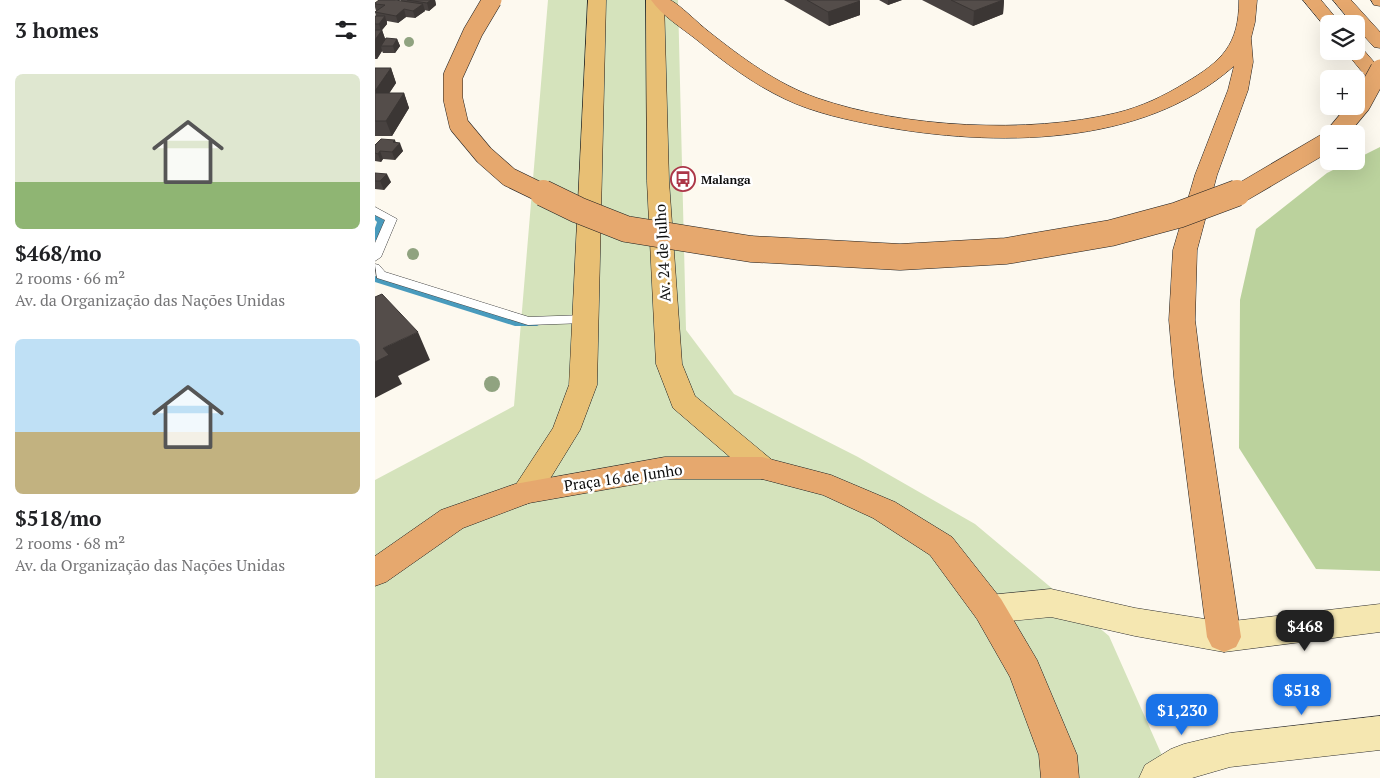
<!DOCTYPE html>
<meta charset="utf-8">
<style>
:root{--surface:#fff;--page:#f2f2f2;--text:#202124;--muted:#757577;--accent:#1a73e8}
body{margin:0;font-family:"PT Serif",serif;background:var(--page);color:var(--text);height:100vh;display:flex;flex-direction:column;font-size:19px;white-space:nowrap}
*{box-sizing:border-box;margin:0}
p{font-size:16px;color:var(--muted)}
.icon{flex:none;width:28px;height:28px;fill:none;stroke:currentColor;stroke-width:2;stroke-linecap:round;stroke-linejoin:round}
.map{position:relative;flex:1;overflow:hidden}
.sheet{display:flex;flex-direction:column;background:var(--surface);width:375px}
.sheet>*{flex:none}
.controls{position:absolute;left:945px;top:15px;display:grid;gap:10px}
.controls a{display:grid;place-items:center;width:45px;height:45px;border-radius:8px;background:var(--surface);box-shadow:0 5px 20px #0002;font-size:25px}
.price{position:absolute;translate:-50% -42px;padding:0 11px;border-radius:10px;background:var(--accent);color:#fff;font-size:16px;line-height:32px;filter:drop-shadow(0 1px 2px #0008)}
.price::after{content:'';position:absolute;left:50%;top:30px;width:15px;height:11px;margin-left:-8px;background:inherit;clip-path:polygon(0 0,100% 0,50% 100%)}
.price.active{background:#222;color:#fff}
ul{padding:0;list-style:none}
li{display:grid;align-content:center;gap:10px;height:265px;padding:0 15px}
li span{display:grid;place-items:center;height:155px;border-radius:8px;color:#555}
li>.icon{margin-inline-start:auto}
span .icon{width:90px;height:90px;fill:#fffc;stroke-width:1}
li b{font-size:21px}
h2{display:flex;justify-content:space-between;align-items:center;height:60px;padding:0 15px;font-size:21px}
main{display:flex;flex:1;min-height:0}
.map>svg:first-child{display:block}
.green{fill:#d5e3bc}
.forest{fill:#bbd29d}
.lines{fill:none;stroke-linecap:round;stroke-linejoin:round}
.stream{fill:#499bbd;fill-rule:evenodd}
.service-casing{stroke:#404040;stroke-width:1}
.secondary-casing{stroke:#2f2f2f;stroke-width:1}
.primary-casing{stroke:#1e1e1e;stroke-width:1}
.trunk-casing{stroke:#1e1e1e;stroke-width:1}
.service{fill:#fff;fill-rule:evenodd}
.secondary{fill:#f5e7b1;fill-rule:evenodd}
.primary{fill:#e8bf74;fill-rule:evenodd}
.trunk{fill:#e6a86e;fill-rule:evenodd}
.trunk-bridge-far1-casing{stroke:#1e1e1e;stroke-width:20;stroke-linecap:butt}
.trunk-bridge-casing{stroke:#1e1e1e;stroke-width:27;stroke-linecap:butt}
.trunk-bridge-far1{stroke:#e6a86e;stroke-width:19}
.trunk-bridge{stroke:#e6a86e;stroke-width:26}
.tree{fill:#90a380}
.wall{fill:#484240}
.shaded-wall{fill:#3b3634}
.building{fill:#544d4a;stroke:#3b3634}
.labels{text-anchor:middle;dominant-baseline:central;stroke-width:5;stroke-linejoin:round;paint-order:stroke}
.far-poi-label{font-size:12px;font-weight:bold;fill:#0d0d0d;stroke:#fff;text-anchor:start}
.street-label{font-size:15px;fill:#0d0d0d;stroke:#fff}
</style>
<main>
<section class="sheet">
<h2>3 homes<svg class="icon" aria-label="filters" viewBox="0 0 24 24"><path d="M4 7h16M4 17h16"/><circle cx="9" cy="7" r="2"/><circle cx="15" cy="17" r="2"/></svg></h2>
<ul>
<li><span style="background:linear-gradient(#dfe7d0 70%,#8fb573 0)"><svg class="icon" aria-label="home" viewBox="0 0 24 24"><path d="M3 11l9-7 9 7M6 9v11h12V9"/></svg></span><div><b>$468/mo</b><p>2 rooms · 66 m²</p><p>Av. da Organização das Nações Unidas</p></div></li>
<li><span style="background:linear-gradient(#bfe0f5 60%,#c2b280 0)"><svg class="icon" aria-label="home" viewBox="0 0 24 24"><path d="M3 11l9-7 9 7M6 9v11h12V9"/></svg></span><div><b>$518/mo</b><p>2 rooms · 68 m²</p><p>Av. da Organização das Nações Unidas</p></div></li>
</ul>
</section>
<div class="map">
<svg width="1005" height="778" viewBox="0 0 1005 778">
<rect width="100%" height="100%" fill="#fdf9ef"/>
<path class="green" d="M173,0H303L311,330L359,394L483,457L600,524L734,636L797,778H0V480L139,406Z"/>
<path class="forest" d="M1005,147V571L941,569L864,448L865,300L881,229L952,173L976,161H981V159Z"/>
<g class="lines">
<path class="stream" d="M0,215L11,221L4,238L0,241V228L2,222L0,220Z
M0,276L143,321L162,320L167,323L162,326H140L0,282Z"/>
<defs>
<path id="service" d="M0,207L22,219L6,257L0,261V243L10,220L0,215Z
M0,264L4,265L10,272L154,317L210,315L216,319L210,323L153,325L2,278Z"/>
<path id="secondary" d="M676,589L760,608L849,622L1005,604V632L849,652L760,636L676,617L614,623L602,619L597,609L602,599L614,595Z
M1005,716V750L855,767L817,778H764L770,765L796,749L809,744L855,733Z"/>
<path id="primary" d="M213,0H231L222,385L205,430L162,500L151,504L140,500L136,492L178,428L194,385Z
M271,0H289L294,181L307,364L320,396L397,460L402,468L397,476L387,479L377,476L298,408L281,364L272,181Z"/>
<path id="trunk" d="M276,0C282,0 291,0 295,0C303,3 325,25 333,31C367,58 402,84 442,98C528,128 654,134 741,113C766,107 789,96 810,83C847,61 864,45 864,0H882L880,22L876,38L878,62L873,90L842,175L822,250L820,320L827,377L866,637L861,647L849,652L837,647L832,637L799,377L794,320L798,250L820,175L853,90L859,66C767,148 619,147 504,126C473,120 439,113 410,99C378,84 349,62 322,40C307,28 287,16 276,0Z
M928,0H946L966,24H954V29L951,28Z
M958,0H976L1005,32V48L999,47L981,27V24H978Z
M996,0H1005V6L999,5Z
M981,46L986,47L1005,69V87L998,85L970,51H981Z
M290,457H387L456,475L520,502L577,537L626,599L662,660L702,755L704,778H666L664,755L635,677L602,619L555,555L498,518L448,495L387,479H290L154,503L88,528L11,582L0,586V556L66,510L140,484Z"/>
</defs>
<use href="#service" class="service-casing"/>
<use href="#secondary" class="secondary-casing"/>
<use href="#primary" class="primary-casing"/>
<use href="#trunk" class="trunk-casing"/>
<use href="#service" class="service"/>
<use href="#secondary" class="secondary"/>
<use href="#primary" class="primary"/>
<use href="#trunk" class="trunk"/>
<defs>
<path id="trunk-bridge-far1" d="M117,0L98,32L78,76V99L84,125L109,155L134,177L171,195
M961,134L986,104L1005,69
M859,195L869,191L954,141"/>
<path id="trunk-bridge" d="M168,193L203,210L251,229L376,249L525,257L631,251L736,233L803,215L862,193"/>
</defs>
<use href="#trunk-bridge-far1" class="trunk-bridge-far1-casing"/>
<use href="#trunk-bridge" class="trunk-bridge-casing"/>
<use href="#trunk-bridge-far1" class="trunk-bridge-far1"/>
<use href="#trunk-bridge" class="trunk-bridge"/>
</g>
<g class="tree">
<circle cx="34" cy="42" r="5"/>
<circle cx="38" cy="254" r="6"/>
<circle cx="117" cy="384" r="8"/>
</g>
<path class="wall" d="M26,0H60L61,5L54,11L49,10L50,11L40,18L31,17L23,23L12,21V24L7,30L10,39H22L25,46L20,53H8L7,51L2,59H0V16H1L0,12L2,11H1L0,7V3L26,1Z
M409,0H483L485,1V15L454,26Z
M504,0H527L513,5Z
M547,0H629L628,14L598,26Z
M0,68H16L21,83L14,93H29L34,108L17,136H0Z
M21,142L28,151L20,160L8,159L6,162L0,161V145Z
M0,173L16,182L9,190L0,189Z"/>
<path class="shaded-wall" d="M56,0H60L61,5L54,11L52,3Z
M513,0H527L513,5Z
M629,0L628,14L598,26L599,11Z
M485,1V15L454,26L453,12Z
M48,4L50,11L40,18L38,11Z
M29,9L31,17L23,23L21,16Z
M10,16L12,24L7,30L12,44L6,46L7,51L2,59L0,55V40L6,31L4,24Z
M22,39L25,46L20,53L18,46Z
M16,68L21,83L6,106L0,91Z
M29,93L34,108L17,136L11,121Z
M20,140L22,146L25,143L28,151L20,160L17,152L18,142Z
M5,151L8,159L6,162L3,154Z
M12,174L16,182L9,190L5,181Z
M43,332L55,360L23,376L27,384L0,398V362L8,348Z"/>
<path class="building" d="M4,0H20L48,4L38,11L29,9L21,16L0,12L10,5L0,4V3Z
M32,0H56L52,3Z
M432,0H483L485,1L453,12Z
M576,0H628L599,11Z
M0,16H10L4,24H0Z
M0,30H7L0,40Z
M11,38L22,39L18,46H6Z
M0,68H16L0,91Z
M0,93H29L11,121H0Z
M6,139L20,140L18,142L25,143L17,152L5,151L3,154L0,153V145Z
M0,173L12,174L5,181H0Z
M7,294L43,332L8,348L14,355L0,362V297Z"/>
<defs>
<symbol id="bus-ring" viewBox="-11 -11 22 22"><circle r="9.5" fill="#fff" stroke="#ac3648" stroke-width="1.5"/><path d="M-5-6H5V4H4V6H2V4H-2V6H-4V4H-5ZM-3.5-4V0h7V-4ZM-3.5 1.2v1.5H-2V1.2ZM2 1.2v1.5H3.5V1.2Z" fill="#ac3648"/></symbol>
</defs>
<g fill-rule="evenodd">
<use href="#bus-ring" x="294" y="165" width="28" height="28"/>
</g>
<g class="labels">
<g class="far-poi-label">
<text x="326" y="179">Malanga</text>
</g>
<g class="street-label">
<text transform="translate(287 253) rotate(-93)">Av. 24 de Julho</text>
<text transform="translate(248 477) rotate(-8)">Praça 16 de Junho</text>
</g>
</g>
</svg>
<div class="controls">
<a><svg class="icon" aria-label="layers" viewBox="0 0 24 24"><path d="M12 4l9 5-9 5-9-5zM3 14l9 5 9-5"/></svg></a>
<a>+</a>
<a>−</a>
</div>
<b class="price active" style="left:930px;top:652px">$468</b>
<b class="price" style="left:927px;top:716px">$518</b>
<b class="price" style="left:807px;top:736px">$1,230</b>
</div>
</main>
